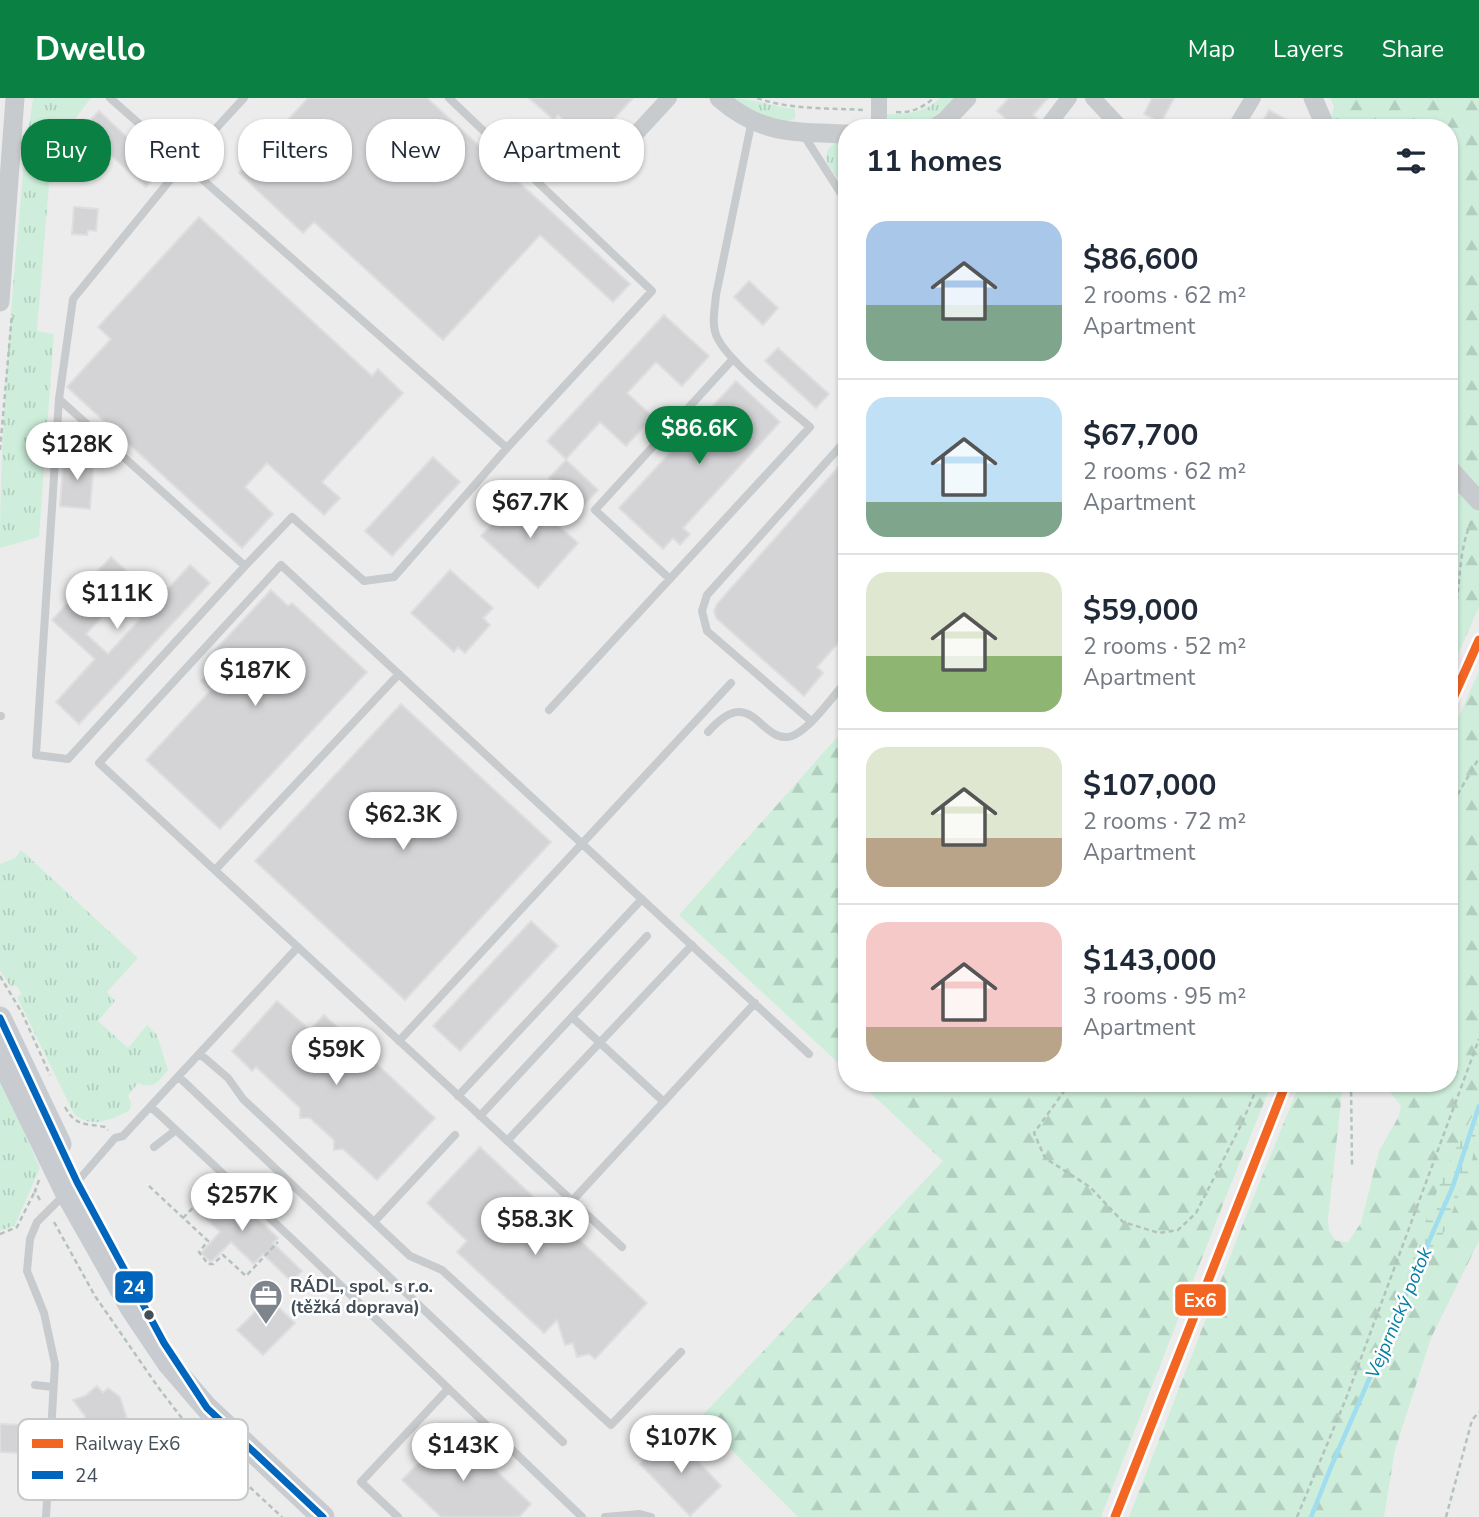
<!DOCTYPE html>
<meta charset="utf-8">
<style>
:root{--surface:#fff;--page:#f2f2f3;--text:#1f2937;--muted:#747a83;--line:#e0e1e3;--accent:#0b8043}
body{margin:0;font-family:"Nunito Sans",sans-serif;background:var(--page);color:var(--text);height:100vh;display:flex;flex-direction:column;font-size:26px;white-space:nowrap}
*{box-sizing:border-box;margin:0}
p{font-size:23px;color:var(--muted)}
.icon{flex:none;width:38px;height:38px;fill:none;stroke:currentColor;stroke-width:2;stroke-linecap:round;stroke-linejoin:round}
.map{position:relative;flex:1;overflow:hidden}
.drawer{position:absolute;left:838px;top:21px;width:620px;height:973px;display:flex;flex-direction:column;background:var(--surface);border-radius:28px;box-shadow:0 2px 5px #0004}
.drawer>*{flex:none}
.hud{position:absolute;left:21px;top:21px;width:665px;height:63px;display:flex;gap:14px}
.price{position:absolute;translate:-50% -60px;padding:0 16px;border-radius:24px;background:#fff;color:#222;font-size:23px;line-height:46px;filter:drop-shadow(0 2px 4px #0008)}
.price::after{content:'';position:absolute;left:50%;top:42px;width:21px;height:16px;margin-left:-10px;background:inherit;clip-path:polygon(0 0,100% 0,50% 100%)}
.price.selected{background:var(--accent);color:#fff}
ul{padding:0;list-style:none}
li{display:flex;align-items:center;gap:21px;height:175px;padding:0 28px}
li+li{border-top:2px solid var(--line)}
li span{display:grid;place-items:center;flex:none;width:196px;height:140px;border-radius:21px;color:#555}
li>.icon{margin-inline-start:auto}
span .icon{width:84px;height:84px;fill:#fffc;stroke-width:1}
li b{font-size:30px}
h2{display:flex;justify-content:space-between;align-items:center;height:84px;padding:0 28px;font-size:30px}
.pill{padding:0 24px;border-radius:28px;background:var(--surface);box-shadow:0 2px 5px #0004;font-size:24px;line-height:63px}
.pill.selected{background:var(--accent);color:#fff}
header{display:flex;align-items:center;gap:42px;box-sizing:border-box;height:98px;padding:0 35px;background:var(--accent);color:#fff}
header strong{font-size:33px}
nav{display:flex;gap:38px;margin-inline-start:auto;font-size:24px}
.map>svg:first-child{display:block}
.grass{fill:url(#grass-tufts)}
.forest{fill:url(#forest-firs)}
.wetland{fill:url(#wetland-marsh)}
.lines{fill:none;stroke-linecap:round;stroke-linejoin:round}
.stream{stroke:#a0ddef;stroke-width:4.5}
.building{fill:#d4d4d7;stroke:#dededf;stroke-width:2}
.path{stroke:#b4c2bd;stroke-width:2.5;stroke-dasharray:5 3.5;stroke-linecap:butt}
.service{stroke:#c8cbcd;stroke-width:8}
.minor{stroke:#c8cbcd;stroke-width:16}
.tertiary{stroke:#c8cbcd;stroke-width:19}
.secondary{stroke:#c8ccd0;stroke-width:23}
.bus-1-casing{stroke:#fff;stroke-width:12}
.bus-1{stroke:#0065bd;stroke-width:7}
.rail-1-casing{stroke:#fff;stroke-width:14}
.rail-1{stroke:#f26522;stroke-width:9}
.bus-dot{fill:#434e59;stroke:#fff;stroke-width:2.5}
.labels{text-anchor:middle;dominant-baseline:central;stroke-width:5;stroke-linejoin:round;paint-order:stroke}
.poi-label{font-size:18px;font-weight:bold;fill:#434e59;stroke:#fff;text-anchor:start}
.water-label{font-size:19px;font-style:italic;fill:#057fa3;stroke:#fff}
.key{fill:#fff;stroke:#c7cacd;stroke-width:2}
.key-label{font-size:19px;fill:#434e59}
.line-badge{stroke:#fff;stroke-width:2.5}
.badge-label{font-size:19px;text-anchor:middle;font-weight:bold;fill:#fff}
</style>
<header>
<strong>Dwello</strong>
<nav><a>Map</a><a>Layers</a><a>Share</a></nav>
</header>
<div class="map">
<svg width="1479" height="1419" viewBox="0 0 1479 1419">
<defs>
<pattern id="grass-tufts" width="24" height="20" patternUnits="userSpaceOnUse" patternTransform="scale(1.75)"><rect width="24" height="20" fill="#ceeedb"/><path d="M3 7l-1-3M5 7V3M7 7l1-3M15 17l-1-3M17 17v-4M19 17l1-3" fill="none" stroke="#b2cebe"/></pattern>
<pattern id="forest-firs" width="22" height="20" patternUnits="userSpaceOnUse" patternTransform="scale(1.75)"><rect width="22" height="20" fill="#ceeedb"/><path d="M5 1l3.5 6h-7zM16 11l3.5 6h-7z" fill="#b2cebe"/></pattern>
<pattern id="wetland-marsh" width="20" height="14" patternUnits="userSpaceOnUse" patternTransform="scale(1.75)"><rect width="20" height="14" fill="#ceeedb"/><path d="M1 5h8M5 5V1M11 12h8M15 12V8" fill="none" stroke="#b2cebe"/></pattern>
</defs>
<rect width="100%" height="100%" fill="#edecec"/>
<path class="grass" d="M33,0H91L52,51L37,233L54,236L39,439L0,450C0,310 15,169 27,30L29,29Z
M729,0C752,0 772,8 795,11V21C775,29 746,10 729,0Z
M940,0H956C939,16 919,33 894,27L884,16C906,16 924,16 940,0Z
M836,44H847V91C835,76 814,59 836,44Z
M21,752L138,860L107,894L115,903L98,923L128,950L147,927L157,937L168,972C158,984 154,992 138,985L128,998L131,1004L130,1012C112,1022 91,1031 74,1016L17,899L22,896L16,887L11,889L0,873V766L15,760Z
M0,979L40,1070L15,1127L0,1133Z"/>
<path class="forest" d="M1330,0H1479V509L1449,576V30H1328L1334,9Z
M1479,573V1143L1431,1240L1395,1352L1384,1419H1129L1249,1110L1300,985H1343L1328,1121L1329,1133L1336,1143L1348,1144L1361,1125L1379,1053L1399,1018L1401,1008L1383,985H1449V641Z
M847,628V973L679,817Z
M860,985H1272L1225,1101L1101,1419H798L700,1320L943,1063Z"/>
<path class="wetland" d="M1479,1006L1472,1065L1448,1124L1450,1123L1391,1230C1415,1153 1438,1076 1479,1006Z"/>
<g class="lines">
<path class="stream" d="M1311,1419L1331,1369L1453,1088L1479,1008"/>
</g>
<path class="building" d="M308,0H427L630,186L613,204L540,137L443,242L314,124L303,135L239,75Z
M529,0H633L590,47L558,17L554,22Z
M1009,0H1048L1033,17L1039,22L1033,30H1016L997,13Z
M1152,0H1174L1161,25L1144,16Z
M1269,12L1302,30H1259Z
M99,13L162,72L146,89L82,31Z
M74,109L98,111L96,133L88,132L87,137L72,136Z
M199,119L372,278L378,271L403,295L322,384L340,400L324,417L267,365L245,389L273,416L242,450L67,289L111,241L98,229Z
M749,183L778,210L763,227L734,199Z
M664,217L709,258L682,288L656,264L627,295L653,319L626,348L600,324L566,361L547,343Z
M778,250L829,296L816,310L765,263Z
M736,283L780,324L683,430L690,436L680,447L673,440L663,451L619,410Z
M64,357L94,359L90,411L60,408Z
M433,359L460,384L392,458L365,433Z
M847,359V535L817,569L823,575L804,598L716,520L714,513L717,506Z
M566,362L598,392L581,410L549,380Z
M522,395L578,445L538,490L481,438Z
M111,459L136,482L86,536L108,556L190,467L210,485L79,626L56,604L95,561L52,522Z
M450,472L493,510L483,520L490,527L465,555L458,549L454,554L411,515Z
M271,492L288,508L292,505L367,574L220,731L146,662L211,592L201,583L215,567L208,560Z
M401,606L551,744L405,902L255,763Z
M531,823L558,848L460,953L433,928Z
M277,903L310,932L324,917L435,1020L377,1082L343,1051L334,1052V1042L310,1020H300V1010L256,969L252,973L232,953Z
M480,1049L647,1205L595,1261L589,1256L577,1259L573,1245L565,1247L557,1222L544,1235L457,1154L467,1143L427,1105Z
M221,1086L278,1140L273,1145L302,1173L292,1184L263,1156L254,1166L231,1144L211,1164L201,1155L220,1134L197,1112Z
M269,1200L295,1225L263,1257L237,1232Z
M97,1288L103,1295L108,1290L120,1299L128,1324L119,1346L113,1351L104,1355L100,1351L94,1356L82,1342L69,1340L84,1328L85,1318L73,1302L85,1298Z
M0,1326L21,1327L20,1355L0,1354Z
M452,1331L531,1406L519,1419H441L402,1382Z
M672,1335L721,1388L690,1418L640,1366Z"/>
<g class="lines">
<path class="path" d="M757,0C791,12 829,10 865,12
M896,14C912,15 922,10 934,0
M0,352L12,216
M1449,536C1463,499 1455,456 1473,420
M1449,711L1479,660
M0,878L22,915L50,977
M1070,985L1034,1035L1045,1060L1090,1089L1123,1124L1159,1135L1178,1132L1196,1115L1241,1027L1259,985
M1351,985L1352,1068
M65,1009C76,1029 85,1025 105,1029L108,1032
M39,1082L35,1093L41,1104
M149,1088L208,1143L199,1154L208,1166H213L223,1157L246,1178L278,1144
M183,1120L217,1085
M54,1124L95,1198L158,1289L181,1319L228,1369L282,1419
M0,1136L17,1129L35,1093
M1297,1419L1347,1298L1479,941
M1446,1419L1472,1322L1479,1314"/>
<path class="service" d="M110,0L507,350L394,479L364,483L292,419L245,468L68,661L36,657L59,301L73,201L184,65L244,0
M449,0L652,193L507,350
M803,36L847,105
M59,301L245,468
M670,481L595,412L733,261
M549,612L810,329C787,309 728,264 717,239C711,226 715,211 716,197L752,22
M0,618H1
M811,623L707,533L702,513L707,497L847,341
M708,634C751,585 759,642 788,639C807,636 834,597 847,582
M215,772L399,576
M572,919L664,1004
M399,943L731,585
M200,956L228,980L243,1001L410,1158L442,1172L611,1327L681,1254
M179,979L563,1344
M458,998L642,801
M151,1009C297,1143 439,1282 582,1419
M480,1018L647,838
M507,1043L692,847
M154,1049L176,1032
M572,1103L755,905
M374,1124L455,1037
M622,1149L99,665L281,467L809,956
M35,1287L53,1289
M46,1419L55,1266L44,1215L27,1173L30,1141L37,1124L77,1084L115,1040L123,1038L298,849
M398,1419L361,1384L448,1291
M605,1419L640,1416L651,1419"/>
<path class="minor" d="M879,0V30
M1093,0L1121,30
M1046,30L1069,0
M1235,30L1253,0
M608,66L669,0"/>
<path class="tertiary" d="M719,0C761,37 795,34 847,36
M1313,0L1326,30
M934,30L945,23L967,0
M0,204L15,0
M1449,370L1479,403"/>
<path class="secondary" d="M0,920L60,1046
M0,958L66,1094L132,1211L169,1266L207,1310L323,1419"/>
<defs>
<path id="bus-1" d="M0,920L77,1084L164,1245L207,1310L323,1419"/>
</defs>
<use href="#bus-1" class="bus-1-casing"/>
<use href="#bus-1" class="bus-1"/>
<defs>
<path id="rail-1" d="M1449,609L1479,542
M1115,1419L1286,985"/>
</defs>
<use href="#rail-1" class="rail-1-casing"/>
<use href="#rail-1" class="rail-1"/>
</g>
<defs>
<symbol id="office-pin" viewBox="-11 -11 22 30"><path d="M0 17L-7.5 6A9.5 9.5 0 1 1 7.5 6Z" fill="#7e858c" stroke="#fff"/><path d="M-6-3h4V-5.5h4V-3h4V5H-6ZM-1-4.5V-3h2v-1.5ZM-6 0V1H6V0Z" fill="#fff"/></symbol>
</defs>
<g fill-rule="evenodd">
<use href="#office-pin" x="247" y="1179" width="38" height="52"/>
</g>
<circle class="bus-dot" cx="149" cy="1217" r="6"/>
<g class="labels">
<g class="poi-label">
<text x="290" y="1188">RÁDL, spol. s r.o.<tspan x="290" dy="21">(těžká doprava)</tspan></text>
</g>
<g class="water-label">
<text transform="translate(1399 1215) rotate(-67)">Vejprnický potok</text>
</g>
</g>
<rect x="18" y="1321" width="230" height="81" rx="10" class="key"/>
<rect x="32" y="1341" width="31" height="9" fill="#f26522"/>
<rect x="32" y="1373" width="31" height="8" fill="#0065bd"/>
<g class="key-label">
<text x="75" y="1352">Railway Ex6</text>
<text x="75" y="1384">24</text>
</g>
<g class="line-badge">
<rect x="114" y="1172" width="40" height="34" rx="7" fill="#0065bd"/>
<rect x="1174" y="1185" width="53" height="34" rx="7" fill="#f26522"/>
</g>
<g class="badge-label">
<text x="134" y="1196">24</text>
<text x="1200" y="1209">Ex6</text>
</g>
</svg>
<b class="price selected" style="left:699px;top:368px">$86.6K</b>
<b class="price" style="left:77px;top:384px">$128K</b>
<b class="price" style="left:530px;top:442px">$67.7K</b>
<b class="price" style="left:117px;top:533px">$111K</b>
<b class="price" style="left:255px;top:610px">$187K</b>
<b class="price" style="left:403px;top:754px">$62.3K</b>
<b class="price" style="left:336px;top:989px">$59K</b>
<b class="price" style="left:242px;top:1135px">$257K</b>
<b class="price" style="left:535px;top:1159px">$58.3K</b>
<b class="price" style="left:681px;top:1377px">$107K</b>
<b class="price" style="left:463px;top:1385px">$143K</b>
<div class="hud">
<a class="pill selected">Buy</a>
<a class="pill">Rent</a>
<a class="pill">Filters</a>
<a class="pill">New</a>
<a class="pill">Apartment</a>
</div>
<section class="drawer">
<h2>11 homes<svg class="icon" aria-label="filters" viewBox="0 0 24 24"><path d="M4 7h16M4 17h16"/><circle cx="9" cy="7" r="2"/><circle cx="15" cy="17" r="2"/></svg></h2>
<ul>
<li><span style="background:linear-gradient(#a9c7e8 60%,#7fa58c 0)"><svg class="icon" aria-label="home" viewBox="0 0 24 24"><path d="M3 11l9-7 9 7M6 9v11h12V9"/></svg></span><div><b>$86,600</b><p>2 rooms · 62 m²</p><p>Apartment</p></div></li>
<li><span style="background:linear-gradient(#bfe0f5 75%,#7fa58c 0)"><svg class="icon" aria-label="home" viewBox="0 0 24 24"><path d="M3 11l9-7 9 7M6 9v11h12V9"/></svg></span><div><b>$67,700</b><p>2 rooms · 62 m²</p><p>Apartment</p></div></li>
<li><span style="background:linear-gradient(#dfe7d0 60%,#8fb573 0)"><svg class="icon" aria-label="home" viewBox="0 0 24 24"><path d="M3 11l9-7 9 7M6 9v11h12V9"/></svg></span><div><b>$59,000</b><p>2 rooms · 52 m²</p><p>Apartment</p></div></li>
<li><span style="background:linear-gradient(#dfe7d0 65%,#b9a48a 0)"><svg class="icon" aria-label="home" viewBox="0 0 24 24"><path d="M3 11l9-7 9 7M6 9v11h12V9"/></svg></span><div><b>$107,000</b><p>2 rooms · 72 m²</p><p>Apartment</p></div></li>
<li><span style="background:linear-gradient(#f6c9c9 75%,#b9a48a 0)"><svg class="icon" aria-label="home" viewBox="0 0 24 24"><path d="M3 11l9-7 9 7M6 9v11h12V9"/></svg></span><div><b>$143,000</b><p>3 rooms · 95 m²</p><p>Apartment</p></div></li>
</ul>
</section>
</div>
